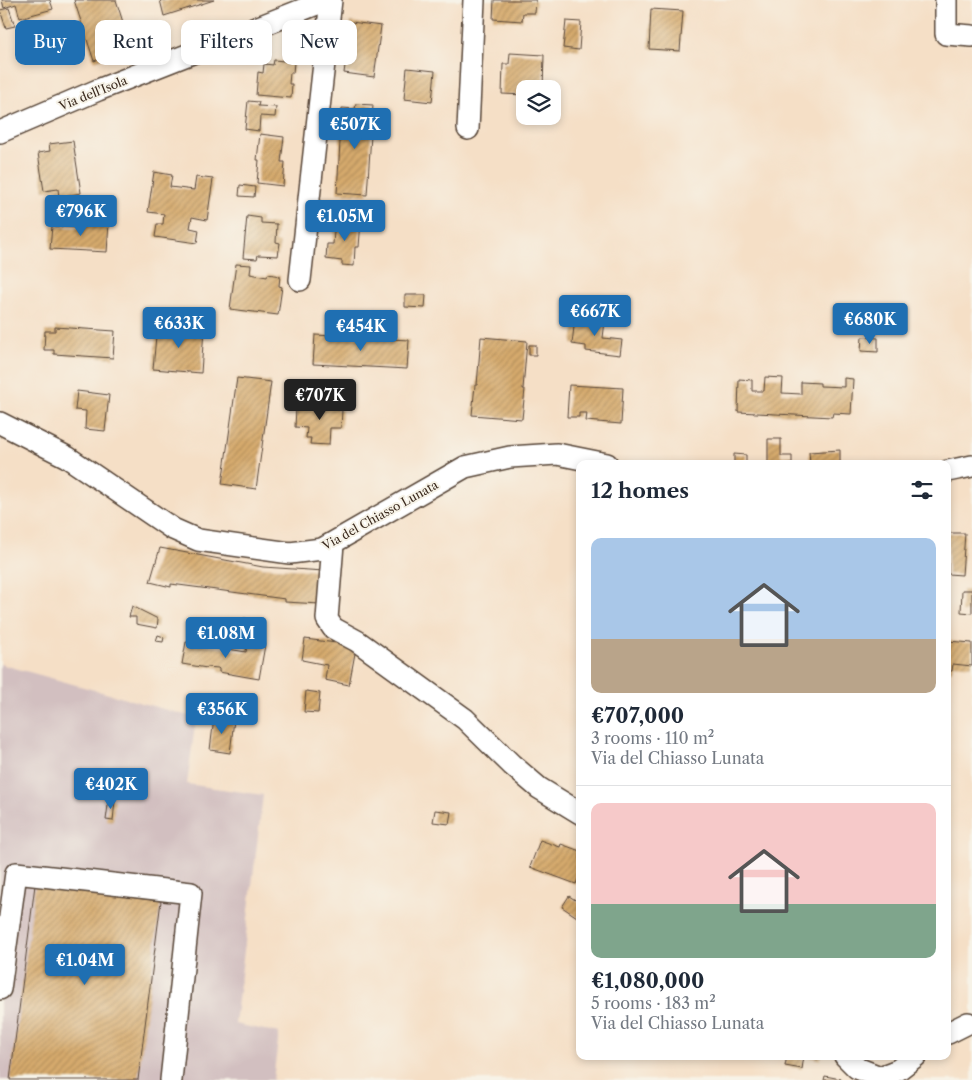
<!DOCTYPE html>
<meta charset="utf-8">
<style>
:root{--surface:#fff;--page:#f6f6f7;--text:#1f2937;--muted:#747a83;--line:#e0e1e3;--accent:#1f6fb2}
body{margin:0;font-family:"Libre Caslon Text",serif;background:var(--page);color:var(--text);height:100vh;display:flex;flex-direction:column;font-size:19px;white-space:nowrap}
*{box-sizing:border-box;margin:0}
p{font-size:16px;color:var(--muted)}
.icon{flex:none;width:28px;height:28px;fill:none;stroke:currentColor;stroke-width:2;stroke-linecap:round;stroke-linejoin:round}
.map{position:relative;flex:1;overflow:hidden}
.side{position:absolute;left:576px;top:460px;width:375px;height:600px;display:flex;flex-direction:column;background:var(--surface);border-radius:10px;box-shadow:0 2px 8px #0003}
.side>*{flex:none}
.banner{position:absolute;left:15px;top:20px;width:475px;height:45px;display:flex;gap:10px}
.buttons{position:absolute;left:516px;top:80px;display:grid;gap:10px}
.buttons a{display:grid;place-items:center;width:45px;height:45px;border-radius:10px;background:var(--surface);box-shadow:0 2px 8px #0003;font-size:25px}
.price{position:absolute;translate:-50% -42px;padding:0 11px;border-radius:5px;background:var(--accent);color:#fff;font-size:16px;line-height:32px;filter:drop-shadow(0 1px 2px #0008)}
.price::after{content:'';position:absolute;left:50%;top:30px;width:15px;height:11px;margin-left:-8px;background:inherit;clip-path:polygon(0 0,100% 0,50% 100%)}
.price.active{background:#222;color:#fff}
ul{padding:0;list-style:none}
li{display:grid;align-content:center;gap:10px;height:265px;padding:0 15px}
li+li{border-top:1px solid var(--line)}
li span{display:grid;place-items:center;height:155px;border-radius:10px;color:#555}
li>.icon{margin-inline-start:auto}
span .icon{width:90px;height:90px;fill:#fffc;stroke-width:1}
li b{font-size:21px}
h2{display:flex;justify-content:space-between;align-items:center;height:60px;padding:0 15px;font-size:21px}
.pill{padding:0 18px;border-radius:10px;background:var(--surface);box-shadow:0 2px 8px #0003;font-size:18px;line-height:45px}
.pill.active{background:var(--accent);color:#fff}
.map>svg:first-child{display:block}
.industrial{fill:#d2bfc0}
.building{fill:url(#building-hatch)}
.lines{fill:none;stroke-linecap:round;stroke-linejoin:round}
.minor-casing{stroke:#574537;stroke-width:24}
.minor{stroke:#fff;stroke-width:21}
.labels{text-anchor:middle;dominant-baseline:central;stroke-width:4;stroke-linejoin:round;paint-order:stroke}
.street-label{font-size:12px;fill:#3b2a1e;stroke:#f7f3e8}
</style>
<div class="map">
<svg width="972" height="1080" viewBox="0 0 972 1080">
<defs>
<pattern id="building-hatch" width="6" height="6" patternUnits="userSpaceOnUse" patternTransform="scale(1.25)"><rect width="6" height="6" fill="#d6aa6d"/><path d="M-1 1l2-2M0 6l6-6M5 7l2-2" fill="none" stroke="#af8b59"/></pattern>
</defs>
<rect width="100%" height="100%" fill="#f7f3e8"/>
<filter id="ink" filterUnits="userSpaceOnUse"><feTurbulence type="fractalNoise" baseFrequency=".02" numOctaves="2"/><feDisplacementMap in="SourceGraphic" scale="10" xChannelSelector="R" yChannelSelector="G"/><feConvolveMatrix kernelMatrix="1 2 1 2 8 2 1 2 1" color-interpolation-filters="sRGB"/></filter>
<filter id="wash" filterUnits="userSpaceOnUse"><feTurbulence type="fractalNoise" baseFrequency=".0096" numOctaves="4" result="noise"/><feDisplacementMap in="SourceGraphic" scale="20" xChannelSelector="R" yChannelSelector="G"/><feGaussianBlur stdDeviation="1.12" result="paint"/><feColorMatrix in="noise" values="0 0 0 0 0 0 0 0 0 0 0 0 0 0 0 0 0 1.4 0 .05"/><feComposite in="paint" operator="in"/></filter>
<g filter="url(#wash)">
<rect width="100%" height="100%" fill="#f5dfc6"/>
<path class="industrial" d="M0,664L196,718L187,784L263,795L235,1024L279,1033L273,1080H0Z"/>
<g id="blocks">
<path class="building" d="M2,0H50L53,9L20,18L16,4L4,8Z
M74,0H116L131,48L94,61Z
M160,0H214L164,16Z
M494,0H536L535,13H523L522,21L493,19Z
M9,8L15,26L6,28L0,10Z
M651,9L683,11L680,51L649,49Z
M42,19L44,28L33,32L30,22Z
M566,21L581,22L579,50L563,48Z
M351,22L381,26L374,77L344,73Z
M510,53L544,55L543,89H525V95L502,94L503,64H509Z
M274,60L294,62L293,73H290L289,84H292L291,98L256,95L258,72L263,73L264,64L273,65Z
M407,68L435,71L432,102L404,99Z
M248,101L259,102L258,106L276,107L275,117L260,116L259,131L245,129Z
M356,104L373,105L367,195L337,193L342,108L355,109Z
M260,134L284,137L281,162H285L283,186L257,183L259,160H257Z
M73,141L81,193L59,197L58,189L44,191L38,153L50,151L49,144Z
M154,172L172,175L170,187L194,190L196,177L213,179L207,220L192,217L190,228L199,230L197,243L155,237L157,224H163L164,214L148,212Z
M240,185L255,187L254,197L239,196Z
M359,208H373V218H359Z
M247,216L261,218V223L277,224L276,242L280,243L278,256L258,255L257,259L243,258Z
M335,219L361,221L359,247H355L354,266L342,265V261L326,259L327,244H333Z
M81,221L109,223L107,252L50,249L52,226L80,228Z
M236,264L251,265L250,274L267,277L268,274L280,276L279,286L282,287L278,315L230,309Z
M405,295H426L425,308L405,307Z
M575,318L605,321L603,338L622,340L620,355L586,351V346L572,344Z
M157,325L204,329L201,373L153,369Z
M55,327L115,331L113,358L54,354V350H44L45,331H55Z
M315,335L409,340L407,369L313,364Z
M481,337L527,341L523,389H525L522,419L472,415L475,385H477Z
M862,337L878,338V352L861,351Z
M529,345H536V355H529Z
M765,377L783,378L782,393L801,394V382L820,383V386L844,387V378L853,379L851,414L833,413L832,417L738,412L739,379L752,380V391H764Z
M237,378L271,382L256,489L222,484Z
M569,385L623,388L621,424L586,421L587,413H579V417H567Z
M77,391L109,395L105,431L85,429L86,411L75,410Z
M321,399L337,400V410H342L341,428H330L329,445L310,444L311,438H306L307,428L295,427L296,408L320,409Z
M768,439H781V456H792V464H768Z
M840,450V464H810L809,452Z
M734,454L746,455V464H734Z
M948,533H965L962,575L948,574Z
M160,548L263,567L324,571L320,604L285,602V599L171,584V587L150,582Z
M962,590H972V613L961,612Z
M132,606L158,619L157,628L136,624V617H129Z
M244,618L262,621L258,639L241,636Z
M158,635L164,637L163,642L156,641Z
M305,639L344,644L356,648L349,685L325,680L327,665L302,660Z
M948,641L972,643V666L953,664L952,671H948Z
M186,642L246,652L247,643L265,645L259,679L219,672V669L218,668L207,667V668L182,664Z
M306,691L320,693L318,713L304,712Z
M214,718L234,720L230,753L210,750Z
M109,798L115,800L113,821L106,820Z
M435,810L451,812L449,824L433,822Z
M540,840L560,847L561,844L580,851V874L576,884L530,867Z
M35,885L161,901L138,1080H10Z
M569,896L580,903V919L562,907Z
M787,1056H804L802,1069L785,1066Z
M806,1056H821V1060Z
M825,1076L841,1079V1080H824Z"/>
</g>
</g>
<g filter="url(#ink)">
<use href="#blocks" fill-opacity="0" stroke="#574537" stroke-width="1"/>
<g class="lines">
<defs>
<path id="minor" d="M946,0V34L972,36
M468,129L474,0
M0,132L98,90L327,0
M300,280L331,0
M0,423L67,457L173,529L198,540L290,553L322,549L465,467L510,457L557,454L607,464
M948,471L972,466
M333,544L327,619L333,628L357,641L465,719L512,765L539,788L580,813
M0,989L16,873L191,893L171,1080
M948,1033L968,1023
M845,1056L857,1068L880,1077L898,1070L916,1056"/>
</defs>
<use href="#minor" class="minor-casing"/>
<use href="#minor" class="minor"/>
</g>
</g>
<g class="labels">
<g class="street-label">
<text transform="translate(93 93) rotate(-22)">Via dell'Isola</text>
<text transform="translate(380 515) rotate(-29)">Via del Chiasso Lunata</text>
</g>
</g>
</svg>
<div class="buttons">
<a><svg class="icon" aria-label="layers" viewBox="0 0 24 24"><path d="M12 4l9 5-9 5-9-5zM3 14l9 5 9-5"/></svg></a>
</div>
<b class="price" style="left:355px;top:150px">€507K</b>
<b class="price" style="left:81px;top:237px">€796K</b>
<b class="price" style="left:345px;top:242px">€1.05M</b>
<b class="price" style="left:595px;top:337px">€667K</b>
<b class="price" style="left:870px;top:345px">€680K</b>
<b class="price" style="left:179px;top:349px">€633K</b>
<b class="price" style="left:361px;top:352px">€454K</b>
<b class="price active" style="left:320px;top:421px">€707K</b>
<b class="price" style="left:226px;top:659px">€1.08M</b>
<b class="price" style="left:222px;top:735px">€356K</b>
<b class="price" style="left:111px;top:810px">€402K</b>
<b class="price" style="left:85px;top:986px">€1.04M</b>
<div class="banner">
<a class="pill active">Buy</a>
<a class="pill">Rent</a>
<a class="pill">Filters</a>
<a class="pill">New</a>
</div>
<section class="side">
<h2>12 homes<svg class="icon" aria-label="filters" viewBox="0 0 24 24"><path d="M4 7h16M4 17h16"/><circle cx="9" cy="7" r="2"/><circle cx="15" cy="17" r="2"/></svg></h2>
<ul>
<li><span style="background:linear-gradient(#a9c7e8 65%,#b9a48a 0)"><svg class="icon" aria-label="home" viewBox="0 0 24 24"><path d="M3 11l9-7 9 7M6 9v11h12V9"/></svg></span><div><b>€707,000</b><p>3 rooms · 110 m²</p><p>Via del Chiasso Lunata</p></div></li>
<li><span style="background:linear-gradient(#f6c9c9 65%,#7fa58c 0)"><svg class="icon" aria-label="home" viewBox="0 0 24 24"><path d="M3 11l9-7 9 7M6 9v11h12V9"/></svg></span><div><b>€1,080,000</b><p>5 rooms · 183 m²</p><p>Via del Chiasso Lunata</p></div></li>
</ul>
</section>
</div>
